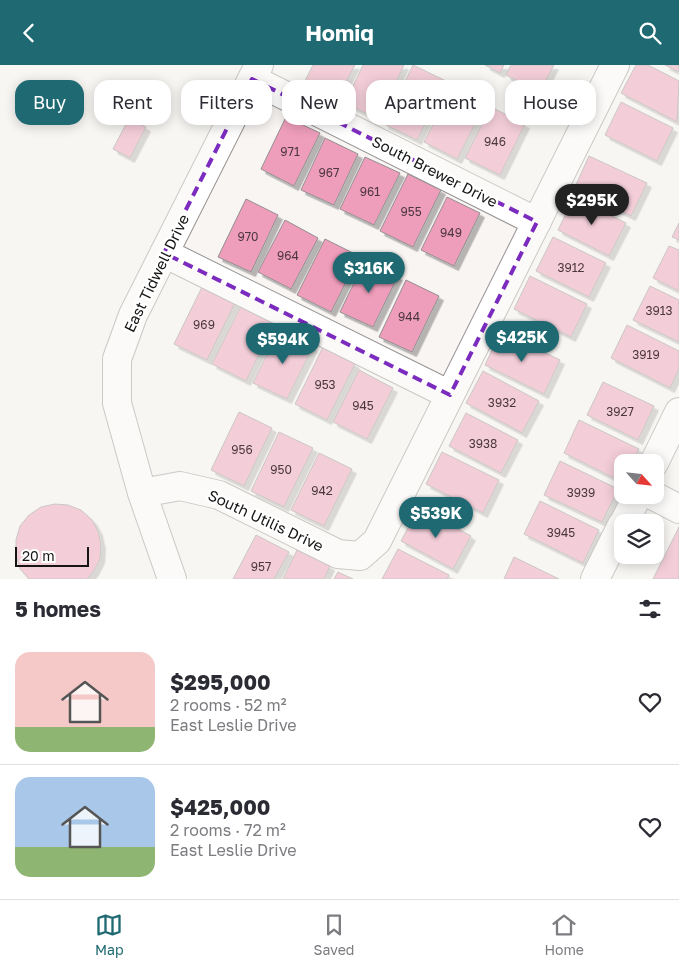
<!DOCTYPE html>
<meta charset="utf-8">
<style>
:root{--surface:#fff;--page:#f7f7f7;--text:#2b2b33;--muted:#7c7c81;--line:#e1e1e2;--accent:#1e6972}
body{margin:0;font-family:"Golos Text",sans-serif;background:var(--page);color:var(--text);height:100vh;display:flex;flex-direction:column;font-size:19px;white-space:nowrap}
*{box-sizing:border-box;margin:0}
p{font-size:16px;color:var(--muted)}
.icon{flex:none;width:28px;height:28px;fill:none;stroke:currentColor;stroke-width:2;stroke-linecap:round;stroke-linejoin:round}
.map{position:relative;height:514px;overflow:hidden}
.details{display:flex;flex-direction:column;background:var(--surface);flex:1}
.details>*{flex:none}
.guide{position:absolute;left:15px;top:15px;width:650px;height:45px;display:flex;gap:10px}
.needle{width:32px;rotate:117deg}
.fabs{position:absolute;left:614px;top:389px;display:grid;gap:10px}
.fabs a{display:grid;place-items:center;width:50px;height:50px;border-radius:10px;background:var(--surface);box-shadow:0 2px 12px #0003;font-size:25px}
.scale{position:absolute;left:15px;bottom:12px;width:74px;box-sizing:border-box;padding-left:5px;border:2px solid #161514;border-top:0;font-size:14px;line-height:18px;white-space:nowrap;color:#161514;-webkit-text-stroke:4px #fff;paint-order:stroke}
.price{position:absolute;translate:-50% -42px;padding:0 11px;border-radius:18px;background:var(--accent);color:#fff;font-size:16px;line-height:32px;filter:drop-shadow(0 1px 2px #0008)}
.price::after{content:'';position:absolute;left:50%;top:30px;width:15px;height:11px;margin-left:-8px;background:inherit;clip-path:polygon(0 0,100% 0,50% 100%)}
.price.selected{background:#222;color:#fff}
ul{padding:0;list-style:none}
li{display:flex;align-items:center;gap:15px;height:125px;padding:0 15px}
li+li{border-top:1px solid var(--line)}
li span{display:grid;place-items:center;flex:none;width:140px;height:100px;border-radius:15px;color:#555}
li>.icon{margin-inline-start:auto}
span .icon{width:60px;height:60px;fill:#fffc;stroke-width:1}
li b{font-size:21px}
h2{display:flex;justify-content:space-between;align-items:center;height:60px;padding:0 15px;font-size:21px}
.tag{padding:0 18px;border-radius:15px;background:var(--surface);box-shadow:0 2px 12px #0003;font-size:18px;line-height:45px}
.tag.selected{background:var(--accent);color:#fff}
header{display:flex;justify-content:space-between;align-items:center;height:65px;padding:0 15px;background:var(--accent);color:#fff;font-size:22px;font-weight:700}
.tabs{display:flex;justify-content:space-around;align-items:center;height:70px;border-top:1px solid var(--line);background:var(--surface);font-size:14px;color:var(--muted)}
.tabs a{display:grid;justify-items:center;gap:2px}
.tabs .selected{color:var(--accent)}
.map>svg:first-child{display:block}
.building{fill:#ee9dbb;stroke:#928f90;filter:url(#shadow)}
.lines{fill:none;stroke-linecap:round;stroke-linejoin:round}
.minor-casing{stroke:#959291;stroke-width:30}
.minor{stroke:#fff;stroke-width:28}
.marked{fill:none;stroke:#7b2cbf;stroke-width:4;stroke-dasharray:10 6;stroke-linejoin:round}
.labels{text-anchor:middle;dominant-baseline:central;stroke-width:5;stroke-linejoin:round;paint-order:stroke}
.number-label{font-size:12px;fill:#4c373e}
.street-label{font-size:15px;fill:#161514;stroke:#fff}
</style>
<header><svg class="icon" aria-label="back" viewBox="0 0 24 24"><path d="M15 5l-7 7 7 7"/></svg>Homiq<svg class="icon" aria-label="search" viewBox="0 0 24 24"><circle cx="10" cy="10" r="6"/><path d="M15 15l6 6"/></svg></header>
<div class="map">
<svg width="679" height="514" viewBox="0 0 679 514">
<defs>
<filter id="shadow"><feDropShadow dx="4.5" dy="4.5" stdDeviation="0" flood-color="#0004"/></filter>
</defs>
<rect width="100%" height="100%" fill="#f8f5f3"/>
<path class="building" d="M313,0H355L336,35L304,18Z
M363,0H404L378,54L345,38Z
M413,0L446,16L417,75L384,59Z
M485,0H504L500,8Z
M511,0H554L540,27L506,10Z
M636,0H648L679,16L677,57L621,28Z
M665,0H679V7Z
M453,21L486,38L457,94L424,77Z
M621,37L673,63L657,96L605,70Z
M491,42L525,59L500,110L465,93Z
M286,52L320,68L294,121L261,104Z
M129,53L146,62L130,93L113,84Z
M325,73L358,89L334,140L301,125Z
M589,91L647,118L631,151L574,124Z
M365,92L400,108L374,160L340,144Z
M408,109L441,125L413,182L380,166Z
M447,132L480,148L454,201L421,185Z
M574,132L626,158L609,191L558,165Z
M246,134L278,150L251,207L218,192Z
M285,155L318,173L291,224L258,207Z
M679,158V175L672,172Z
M553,172L606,198L589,232L536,206Z
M325,174L359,191L331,247L297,230Z
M669,181L679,185V226L653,213Z
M365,195L398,211L373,262L340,247Z
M530,211L587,239L571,272L514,244Z
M406,215L439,231L412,287L379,272Z
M650,221L679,235V277L633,255Z
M202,222L235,238L207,295L174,279Z
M241,241L275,257L246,316L212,299Z
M627,260L679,286V304L670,323L611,293Z
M279,265L313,282L287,334L253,318Z
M501,266L560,295L544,329L485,300Z
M323,282L355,299L327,355L295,339Z
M359,305L393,323L367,374L333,357Z
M483,306L539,336L522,368L466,338Z
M603,317L654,341L638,375L587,350Z
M239,347L272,363L244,421L211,405Z
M466,348L518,375L501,408L449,381Z
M579,355L639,384L632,398H622V417L564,388Z
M279,367L313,383L284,442L251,426Z
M442,387L499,415L483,448L426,419Z
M319,388L352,404L324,461L291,445Z
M560,396L618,424L602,457L544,430Z
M540,436L599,465L583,498L524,469Z
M55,439L68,440L81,445L92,455L98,466L101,480L100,494L94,506L87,514H29L20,504L16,490V475L20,461L29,450L41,442Z
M419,443L471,471L453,504L401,476Z
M679,462V514H653Z
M256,470L289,487L274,514H233Z
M398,484L449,510L447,514H382Z
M297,485L330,501L324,514H283Z
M514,492L559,514H504Z
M338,507L353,514H334Z"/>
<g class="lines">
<defs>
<path id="minor" d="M252,14L537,157
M164,188L450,330
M654,398L679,347
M142,428L180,421L219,430L338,489L360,491L377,476L615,0
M652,430L679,444
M624,458L638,430
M172,514L142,428L117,338V294L133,250L259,0
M595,514L622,460"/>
</defs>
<use href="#minor" class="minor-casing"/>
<use href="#minor" class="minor"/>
</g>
<path d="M0 0H679V514H0ZM252,14L537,157L450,330L164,188Z" fill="#f8f5f3" fill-opacity=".55" fill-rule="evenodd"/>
<path class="marked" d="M252,14L537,157L450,330L164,188Z"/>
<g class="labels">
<g class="number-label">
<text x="495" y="76">946</text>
<text x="290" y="86">971</text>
<text x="329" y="107">967</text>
<text x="370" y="126">961</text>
<text x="411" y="146">955</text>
<text x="451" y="167">949</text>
<text x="248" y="171">970</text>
<text x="288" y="190">964</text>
<text x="571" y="202">3912</text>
<text x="659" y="245">3913</text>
<text x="409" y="251">944</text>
<text x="204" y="259">969</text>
<text x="646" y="289">3919</text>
<text x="325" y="319">953</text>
<text x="502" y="337">3932</text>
<text x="363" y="340">945</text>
<text x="620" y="346">3927</text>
<text x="483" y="378">3938</text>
<text x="242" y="384">956</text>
<text x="281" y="404">950</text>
<text x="322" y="425">942</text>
<text x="581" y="427">3939</text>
<text x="561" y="467">3945</text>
<text x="261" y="501">957</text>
</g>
<g class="street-label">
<text transform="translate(435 106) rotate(27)">South Brewer Drive</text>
<text transform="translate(156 208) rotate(-64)">East Tidwell Drive</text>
<text transform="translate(266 455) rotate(25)">South Utilis Drive</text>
</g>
</g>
</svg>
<div class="fabs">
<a><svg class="needle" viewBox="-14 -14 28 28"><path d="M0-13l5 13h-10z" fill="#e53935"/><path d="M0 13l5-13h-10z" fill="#7c7c81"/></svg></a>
<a><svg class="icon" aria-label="layers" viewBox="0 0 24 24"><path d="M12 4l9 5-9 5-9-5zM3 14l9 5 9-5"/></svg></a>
</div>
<div class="scale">20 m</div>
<b class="price selected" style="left:592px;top:161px">$295K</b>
<b class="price" style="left:369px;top:229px">$316K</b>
<b class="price" style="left:522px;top:298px">$425K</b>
<b class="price" style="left:283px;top:300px">$594K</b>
<b class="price" style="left:436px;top:474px">$539K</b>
<div class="guide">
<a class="tag selected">Buy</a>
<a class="tag">Rent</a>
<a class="tag">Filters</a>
<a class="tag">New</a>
<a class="tag">Apartment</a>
<a class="tag">House</a>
</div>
</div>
<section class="details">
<h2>5 homes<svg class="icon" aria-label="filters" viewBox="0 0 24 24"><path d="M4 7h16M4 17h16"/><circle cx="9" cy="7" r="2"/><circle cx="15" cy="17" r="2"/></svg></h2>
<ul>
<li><span style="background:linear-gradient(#f6c9c9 75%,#8fb573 0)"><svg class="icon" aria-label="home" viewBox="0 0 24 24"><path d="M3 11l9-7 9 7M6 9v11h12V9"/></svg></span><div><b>$295,000</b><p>2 rooms · 52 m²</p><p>East Leslie Drive</p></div><svg class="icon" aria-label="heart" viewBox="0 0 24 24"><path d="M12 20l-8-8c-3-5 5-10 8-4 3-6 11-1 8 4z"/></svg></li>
<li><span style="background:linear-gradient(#a9c7e8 70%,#8fb573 0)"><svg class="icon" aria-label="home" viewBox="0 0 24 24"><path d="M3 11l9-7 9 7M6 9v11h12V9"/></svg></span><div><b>$425,000</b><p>2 rooms · 72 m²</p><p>East Leslie Drive</p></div><svg class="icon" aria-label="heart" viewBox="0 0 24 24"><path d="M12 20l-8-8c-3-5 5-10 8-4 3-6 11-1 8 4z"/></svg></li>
</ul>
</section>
<nav class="tabs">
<a class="selected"><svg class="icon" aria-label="map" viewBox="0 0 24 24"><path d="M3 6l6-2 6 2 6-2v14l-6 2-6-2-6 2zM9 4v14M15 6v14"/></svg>Map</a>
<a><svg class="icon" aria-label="saved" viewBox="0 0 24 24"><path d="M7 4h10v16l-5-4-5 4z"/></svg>Saved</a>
<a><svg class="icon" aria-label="home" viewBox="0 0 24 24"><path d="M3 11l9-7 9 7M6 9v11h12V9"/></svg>Home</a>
</nav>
